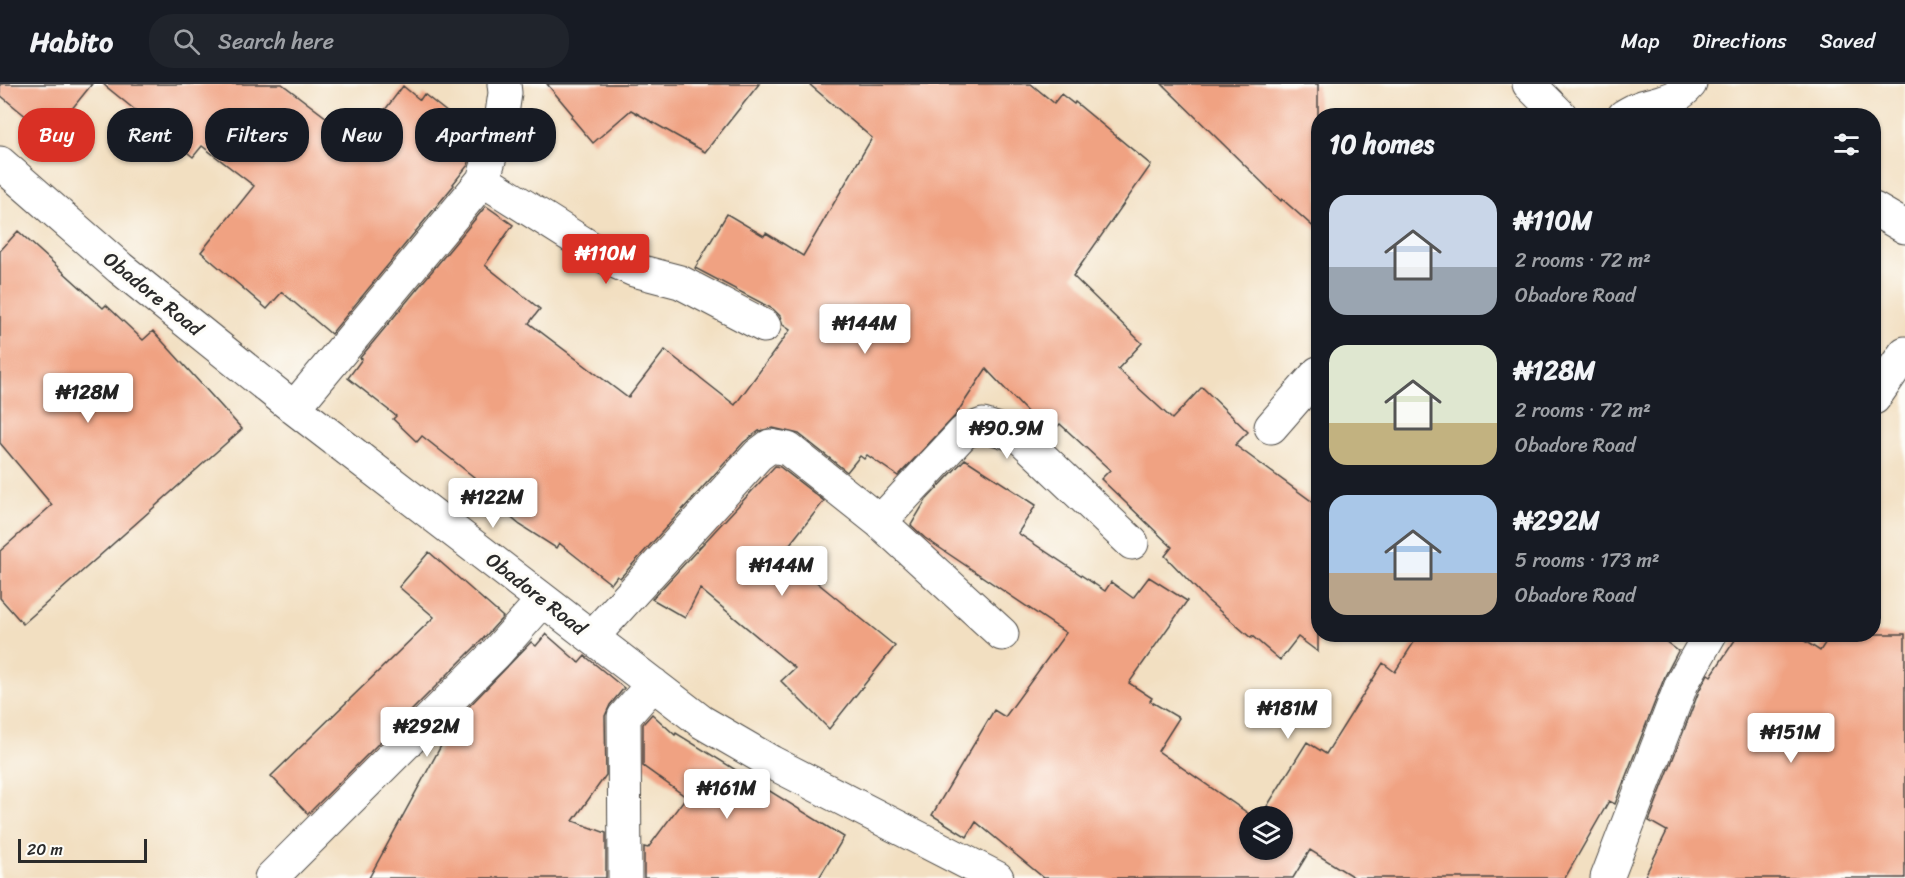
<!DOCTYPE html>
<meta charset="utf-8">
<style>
:root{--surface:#171b24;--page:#20242c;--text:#f1f3f6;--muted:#9ea1a6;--line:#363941;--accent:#d93025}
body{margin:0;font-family:Sriracha,sans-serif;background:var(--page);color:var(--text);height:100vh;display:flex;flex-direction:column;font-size:22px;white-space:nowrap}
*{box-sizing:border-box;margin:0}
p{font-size:20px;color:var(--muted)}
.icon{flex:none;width:33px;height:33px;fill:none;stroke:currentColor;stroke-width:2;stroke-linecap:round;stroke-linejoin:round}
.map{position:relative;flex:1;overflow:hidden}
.drawer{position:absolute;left:1311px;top:24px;width:570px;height:534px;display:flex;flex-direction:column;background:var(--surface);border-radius:24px;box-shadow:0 2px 4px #0004}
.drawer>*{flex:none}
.guide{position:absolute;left:18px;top:24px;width:570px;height:54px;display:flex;gap:12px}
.buttons{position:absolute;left:1239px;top:722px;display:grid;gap:12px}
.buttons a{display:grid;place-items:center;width:54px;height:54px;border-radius:50%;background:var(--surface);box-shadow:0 2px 4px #0004;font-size:30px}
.scale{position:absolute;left:18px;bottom:15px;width:129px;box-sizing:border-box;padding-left:6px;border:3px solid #2b2b2b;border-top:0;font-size:16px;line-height:21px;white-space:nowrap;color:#2b2b2b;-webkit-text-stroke:4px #fdfcf7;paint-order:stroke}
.price{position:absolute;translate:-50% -51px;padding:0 14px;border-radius:6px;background:#fff;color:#222;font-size:20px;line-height:39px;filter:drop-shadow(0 2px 3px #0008)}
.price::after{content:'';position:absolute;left:50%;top:36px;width:18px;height:14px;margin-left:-9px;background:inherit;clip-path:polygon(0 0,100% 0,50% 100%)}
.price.selected{background:var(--accent);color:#fff}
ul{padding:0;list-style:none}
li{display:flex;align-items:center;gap:18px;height:150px;padding:0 18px}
li span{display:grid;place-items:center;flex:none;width:168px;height:120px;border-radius:18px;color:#555}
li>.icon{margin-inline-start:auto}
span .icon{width:72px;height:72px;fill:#fffc;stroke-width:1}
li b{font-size:26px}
h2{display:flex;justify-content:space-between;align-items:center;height:72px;padding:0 18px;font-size:26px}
.tag{padding:0 21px;border-radius:24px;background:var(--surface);box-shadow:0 2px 4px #0004;font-size:21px;line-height:54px}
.tag.selected{background:var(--accent);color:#fff}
header{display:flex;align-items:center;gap:36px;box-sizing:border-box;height:84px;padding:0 30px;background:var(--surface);border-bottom:2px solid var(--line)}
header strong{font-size:28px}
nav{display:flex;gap:33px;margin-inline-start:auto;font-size:21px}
.search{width:420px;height:54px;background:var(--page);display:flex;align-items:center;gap:15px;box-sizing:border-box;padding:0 21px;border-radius:24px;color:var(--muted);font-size:22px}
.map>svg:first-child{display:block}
.building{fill:#f0a282}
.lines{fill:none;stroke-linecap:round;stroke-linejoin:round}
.minor-casing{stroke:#494642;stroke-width:35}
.minor{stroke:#fff;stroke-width:33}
.labels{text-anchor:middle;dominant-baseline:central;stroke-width:6;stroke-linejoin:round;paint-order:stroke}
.street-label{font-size:20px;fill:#2b2b2b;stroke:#fdfcf7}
</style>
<header>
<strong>Habito</strong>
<div class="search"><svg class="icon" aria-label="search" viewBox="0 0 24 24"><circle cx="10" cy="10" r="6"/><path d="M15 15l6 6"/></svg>Search here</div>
<nav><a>Map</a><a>Directions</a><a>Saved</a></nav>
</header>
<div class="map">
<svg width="1905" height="794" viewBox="0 0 1905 794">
<rect width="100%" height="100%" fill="#fdfcf7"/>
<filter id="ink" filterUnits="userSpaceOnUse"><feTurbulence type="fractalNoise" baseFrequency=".0167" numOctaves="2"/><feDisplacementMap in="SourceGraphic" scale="12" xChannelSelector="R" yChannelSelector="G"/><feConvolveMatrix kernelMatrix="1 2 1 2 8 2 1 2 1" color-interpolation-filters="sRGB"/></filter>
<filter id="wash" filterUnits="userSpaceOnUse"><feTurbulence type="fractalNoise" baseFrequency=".008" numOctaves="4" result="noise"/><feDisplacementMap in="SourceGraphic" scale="24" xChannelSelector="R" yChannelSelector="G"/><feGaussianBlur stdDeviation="1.35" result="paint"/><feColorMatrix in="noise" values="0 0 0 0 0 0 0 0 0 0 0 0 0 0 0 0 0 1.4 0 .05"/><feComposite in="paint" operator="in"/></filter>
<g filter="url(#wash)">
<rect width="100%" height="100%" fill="#f2dfc1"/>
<g id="blocks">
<path class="building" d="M0,0H92L50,52L0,11Z
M103,0H282L360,59L403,2L420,16L424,10L477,52L468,81L453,100L454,101L331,250L282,208L267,225L201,168L254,102L202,62L193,73Z
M547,0H759L705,68L631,26L593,59L571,33L573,31Z
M809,0H1031L1054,19L1061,10L1074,20L1075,18L1151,81L1073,192L1142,259L1118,285L1172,335L1202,303L1248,348L1235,361L1318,422V568L1298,553L1280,576L1252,552L1251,554L1207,516L1165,472L1172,463L1101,395L1110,386L1060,340L1049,351L986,285L955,332L898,392L867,371L864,375L860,372L847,388L799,350L773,344L759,347L744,358L620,494L617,492L611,500L559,459L556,464L520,441L497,422L503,416L422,352L417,358L393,335L396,332L348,294L362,275L360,274L486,122L513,141L485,181L540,225L529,239L628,314L665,266L735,321L790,246L783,241L780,232L773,225L695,184L727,130L764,152L766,149L803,172L872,54Z
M1162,0H1318V147L1282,115L1281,117Z
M18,147L103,224L106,221L143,256L153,247L242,345L23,540L0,514V467L52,421L0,359V167Z
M965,375L1036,421L1018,449L1105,507L1111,498L1133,514L1149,493L1187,517L1129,599L1152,614L1150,617L1179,634L1158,667L1252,732H1250V765H1282V732H1261L1307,658L1326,670L1383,579L1395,588L1419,550H1656L1678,567L1665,592L1615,720L1609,717L1565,794H1355L1310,766L1293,794H1044L976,738L967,753L932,731L994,626L1005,633L1066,549L925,454L911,441L926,416Z
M775,382L780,383L824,417L782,470L895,562L829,645L781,597L795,584L700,505L685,534L652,515Z
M429,468L503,533L482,556L308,730L271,692L434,533L399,503Z
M546,550L579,579L585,572L624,604L610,621L605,632L606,691L573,737L606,749V794H369L454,638L531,558L536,562Z
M1739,550H1794L1820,567L1831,550H1905V794H1644L1667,747L1649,737L1699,607L1708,590L1711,592Z
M652,630L675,651L676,649L844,753L819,794H644V763L648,764L686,713L643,682V640Z"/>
</g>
</g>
<g filter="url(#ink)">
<use href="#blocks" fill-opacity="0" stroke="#494642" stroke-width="1.5"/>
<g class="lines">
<defs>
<path id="minor" d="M1529,0L1561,32
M1624,32C1629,29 1635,25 1642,23C1661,17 1676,17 1690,0
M0,79L120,184L294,324L702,638L771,678L997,794
M483,96L605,173L634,186L680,198L764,242
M1874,125L1905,143
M1874,314L1905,269
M294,324L483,96L501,37L505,9L504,0
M1271,343L1318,289
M880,438L964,348L983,341L1019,352L1132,459
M592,553L758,371L770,362L788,365L880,438L1002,550
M271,794L496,569L543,516
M625,794L624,633L653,600
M1607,794L1682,599L1710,550"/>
</defs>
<use href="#minor" class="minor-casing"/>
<use href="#minor" class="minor"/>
</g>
</g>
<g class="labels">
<g class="street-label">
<text transform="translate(153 210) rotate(39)">Obadore Road</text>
<text transform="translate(536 510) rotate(38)">Obadore Road</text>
</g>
</g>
</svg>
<div class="buttons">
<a><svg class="icon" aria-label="layers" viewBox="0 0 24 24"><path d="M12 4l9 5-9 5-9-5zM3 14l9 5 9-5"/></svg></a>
</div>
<div class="scale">20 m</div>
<b class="price selected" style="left:606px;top:201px">₦110M</b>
<b class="price" style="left:865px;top:271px">₦144M</b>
<b class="price" style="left:88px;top:340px">₦128M</b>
<b class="price" style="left:1007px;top:376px">₦90.9M</b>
<b class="price" style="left:493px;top:445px">₦122M</b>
<b class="price" style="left:782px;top:513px">₦144M</b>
<b class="price" style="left:1288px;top:656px">₦181M</b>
<b class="price" style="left:427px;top:674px">₦292M</b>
<b class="price" style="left:1791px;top:680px">₦151M</b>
<b class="price" style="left:727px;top:736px">₦161M</b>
<div class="guide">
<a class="tag selected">Buy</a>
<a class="tag">Rent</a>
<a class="tag">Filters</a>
<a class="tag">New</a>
<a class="tag">Apartment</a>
</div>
<section class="drawer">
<h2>10 homes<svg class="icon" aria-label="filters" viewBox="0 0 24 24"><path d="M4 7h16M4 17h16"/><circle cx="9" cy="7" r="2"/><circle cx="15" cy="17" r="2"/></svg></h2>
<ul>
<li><span style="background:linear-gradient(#c9d6e8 60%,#9aa5b1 0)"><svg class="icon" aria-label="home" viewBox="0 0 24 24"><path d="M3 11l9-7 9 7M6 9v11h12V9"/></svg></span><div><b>₦110M</b><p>2 rooms · 72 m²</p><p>Obadore Road</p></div></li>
<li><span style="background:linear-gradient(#dfe7d0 65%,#c2b280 0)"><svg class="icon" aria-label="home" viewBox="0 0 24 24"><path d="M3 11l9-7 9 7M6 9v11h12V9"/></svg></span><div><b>₦128M</b><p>2 rooms · 72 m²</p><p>Obadore Road</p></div></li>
<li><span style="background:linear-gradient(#a9c7e8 65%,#b9a48a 0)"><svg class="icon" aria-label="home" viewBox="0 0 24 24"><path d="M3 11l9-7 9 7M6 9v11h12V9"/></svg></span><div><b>₦292M</b><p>5 rooms · 173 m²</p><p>Obadore Road</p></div></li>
</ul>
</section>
</div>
